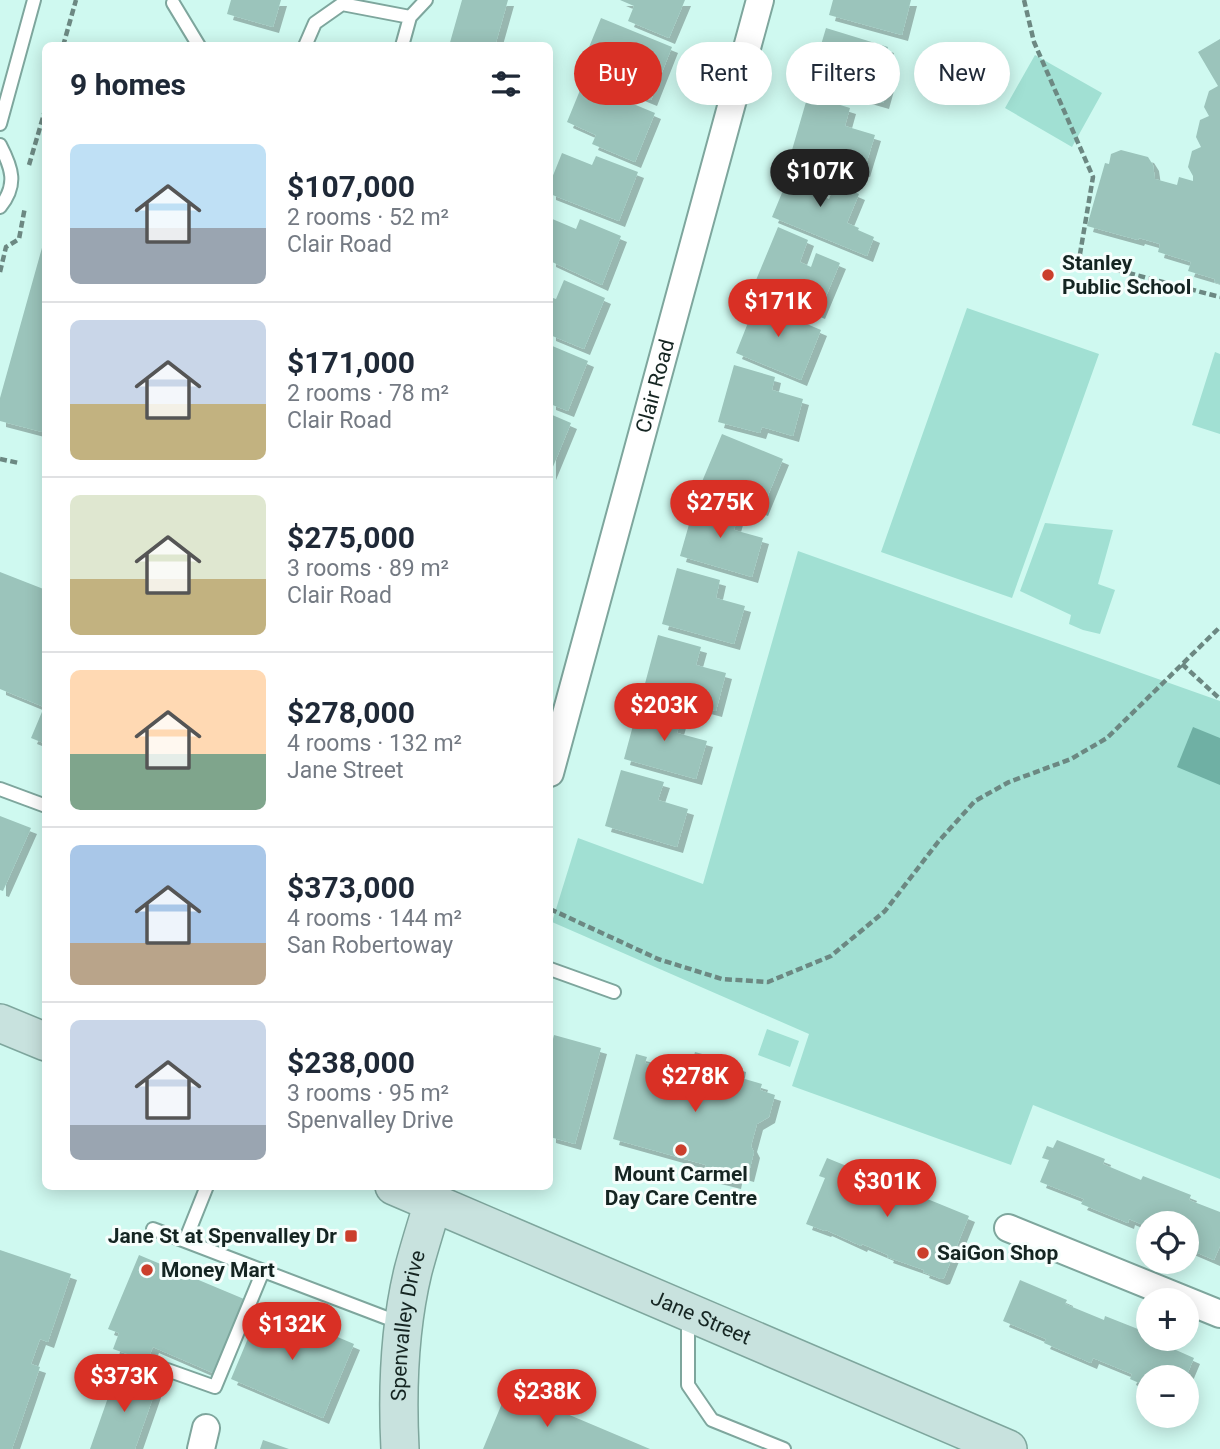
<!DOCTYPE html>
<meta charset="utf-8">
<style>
:root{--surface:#fff;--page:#f6f6f7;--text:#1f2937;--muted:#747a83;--line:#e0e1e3;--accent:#d93025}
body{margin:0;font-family:Roboto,sans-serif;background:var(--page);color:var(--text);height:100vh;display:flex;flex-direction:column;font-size:26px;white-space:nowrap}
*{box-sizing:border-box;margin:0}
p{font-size:23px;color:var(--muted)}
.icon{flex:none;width:38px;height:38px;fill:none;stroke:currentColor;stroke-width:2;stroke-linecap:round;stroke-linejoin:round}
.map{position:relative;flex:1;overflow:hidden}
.sheet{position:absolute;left:42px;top:42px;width:511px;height:1148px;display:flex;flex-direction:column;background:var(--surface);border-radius:10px;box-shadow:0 4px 18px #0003}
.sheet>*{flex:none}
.guide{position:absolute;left:574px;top:42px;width:541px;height:63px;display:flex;gap:14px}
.controls{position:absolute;left:1136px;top:1211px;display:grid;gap:14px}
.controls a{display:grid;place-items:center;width:63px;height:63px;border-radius:50%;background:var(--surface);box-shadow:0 4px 18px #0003;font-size:35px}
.price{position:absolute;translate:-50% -60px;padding:0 16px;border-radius:24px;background:var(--accent);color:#fff;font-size:23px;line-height:46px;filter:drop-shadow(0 2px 4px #0008)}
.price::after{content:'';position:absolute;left:50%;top:42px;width:21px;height:16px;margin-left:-10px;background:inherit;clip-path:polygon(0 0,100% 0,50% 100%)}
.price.selected{background:#222;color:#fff}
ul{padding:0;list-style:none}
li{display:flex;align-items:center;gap:21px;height:175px;padding:0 28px}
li+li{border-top:2px solid var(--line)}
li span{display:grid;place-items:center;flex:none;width:196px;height:140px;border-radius:10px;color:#555}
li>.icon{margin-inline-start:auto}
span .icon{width:84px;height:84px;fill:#fffc;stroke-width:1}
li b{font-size:30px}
h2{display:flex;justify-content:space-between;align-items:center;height:84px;padding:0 28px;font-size:30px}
.chip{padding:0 24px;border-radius:32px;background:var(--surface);box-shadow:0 4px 18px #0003;font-size:24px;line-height:63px}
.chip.selected{background:var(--accent);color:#fff}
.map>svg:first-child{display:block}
.green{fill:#a1e0d3}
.water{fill:#6fb0a4}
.building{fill:#9bc4bb;filter:url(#shadow)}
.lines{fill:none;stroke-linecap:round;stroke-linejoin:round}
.lane-casing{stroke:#7ea69d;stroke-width:16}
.street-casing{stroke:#7ea69d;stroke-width:30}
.secondary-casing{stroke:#7ea69d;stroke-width:40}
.path{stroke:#6c8882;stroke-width:4.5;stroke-dasharray:7 3.5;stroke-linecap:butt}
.lane{stroke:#fff;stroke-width:12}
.street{stroke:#fff;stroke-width:26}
.secondary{stroke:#c8e2de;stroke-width:37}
.poi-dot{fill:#cb3f2c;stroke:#f6fefc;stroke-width:2.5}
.labels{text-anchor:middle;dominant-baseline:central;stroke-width:6;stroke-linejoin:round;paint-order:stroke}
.poi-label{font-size:21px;font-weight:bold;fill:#152522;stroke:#f6fefc;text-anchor:start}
.street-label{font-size:21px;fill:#152522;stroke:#f6fefc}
</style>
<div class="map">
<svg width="1220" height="1449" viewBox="0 0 1220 1449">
<defs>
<filter id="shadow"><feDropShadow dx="6" dy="6" stdDeviation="0" flood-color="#0004"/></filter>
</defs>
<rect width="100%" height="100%" fill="#cff9f0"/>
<path class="green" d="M1035,55L1102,93L1072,147L1005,108Z
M967,308L1099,354L1012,598L881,552Z
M1215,352L1220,354V434L1192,425Z
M1045,523L1113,530L1098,584L1115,590L1100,634L1083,630L1069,624L1071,615L1020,591Z
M798,551L1220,701V1179L1033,1105L1011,1165L792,1086L809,1034L552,922L578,838L703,884Z
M767,1029L799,1041L790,1067L758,1055Z"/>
<path class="water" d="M1193,727L1220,738V785L1177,767Z"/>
<path class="building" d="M231,0H281L273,27L227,14Z
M462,0H508L495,46H449Z
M620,0H685L669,38L628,21L634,6Z
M833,0H911L902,35L829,15Z
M601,18L672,47L651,100L609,83L617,65L587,52Z
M826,28L888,47L883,64L893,67L883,103L810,82Z
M1220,39V284L1214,282L1215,279L1188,271L1191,262L1158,252L1160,244L1139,238L1138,240L1087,226L1105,163L1109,164L1111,154L1121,150L1148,157L1153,165L1155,179L1177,185L1179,177L1193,181V176L1188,167L1192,151L1201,147L1196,137L1200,120L1209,116L1204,107L1209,91L1218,86L1198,52Z
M583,83L655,113L635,162L592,144L596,135L567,122Z
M808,95L850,108L845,126L875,135L864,171L792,150Z
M562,153L592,165L596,156L638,172L619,221L550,194V183Z
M796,159L828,172L818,194L829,199L835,184L859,194L847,223L859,228L858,230L874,237L867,256L772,217Z
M550,218L576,229L580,219L621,236L602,285L550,261Z
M778,227L808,240L800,262L811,267L816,253L840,263L819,313L754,285Z
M45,237H46V433L0,421V398Z
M564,280L605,298L584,349L550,335V297L556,299Z
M759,295L789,307L786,315L821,330L801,380L736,353Z
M550,345L588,361L568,411L550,404Z
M734,365L775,377L772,390L803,399L793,436L762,427L760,433L718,422Z
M550,414L571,423L550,474Z
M722,434L783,459L762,510L701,484Z
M696,500L739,512L734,530L763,538L752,577L680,556Z
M677,568L720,580L716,598L745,606L734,644L662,624Z
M0,572L46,590V744L31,738L44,707L0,689Z
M658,635L701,647L696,665L726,673L716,711L643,691Z
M639,703L682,715L677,733L707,741L696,779L624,759Z
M621,770L664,782L658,800L688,809L677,847L605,826Z
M0,816L31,828L3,891L0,890Z
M554,1035L601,1048L575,1144L550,1137V1051Z
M695,1052L706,1055L704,1060L721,1065L722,1061L740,1066L738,1077L762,1084L760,1090L775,1095L769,1117L757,1124L751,1146L754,1152L748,1176L737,1173L735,1183L707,1176L705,1171L706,1165L613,1139L636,1054L647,1057L645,1063L678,1072L680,1066L690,1069Z
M1057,1140L1105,1159L1103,1164L1141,1180L1143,1176L1191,1195L1189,1200L1220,1212V1246L1214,1260L1186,1248V1223H1148V1227L1129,1219L1128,1223L1081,1204L1084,1199L1040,1182L1049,1160L1042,1158L1047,1146L1053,1148Z
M827,1158L969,1216L944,1278L941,1279L923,1272L924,1270L887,1257L888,1255L862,1244L861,1246L826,1230L825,1231L806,1224L825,1178L819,1176Z
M0,1250L71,1274L48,1342L40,1339L31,1364L40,1367L12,1449H0Z
M139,1255L244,1299L213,1373L153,1347L147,1361L113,1349L119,1333L108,1329Z
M1020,1280L1067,1300L1065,1304L1104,1320L1105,1316L1148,1333V1339H1151L1194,1358L1186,1377H1148V1387L1130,1379L1132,1374L1093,1358L1091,1363L1044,1343L1046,1339L1003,1321Z
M262,1305L354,1344L323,1418L231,1379Z
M117,1372L157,1386L135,1449H90Z
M508,1389L650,1449H483Z
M263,1440L289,1449H260Z"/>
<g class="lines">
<defs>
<path id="lane" d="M173,3L199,46
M305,46L315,23L342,4L410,17
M402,46L410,17L426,0
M0,124L34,0
M0,145C12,168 18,185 0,207
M0,789L46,806
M550,969L614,992
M207,1186L185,1241L400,1323
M153,1229L185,1241
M688,1317V1385L712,1420L784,1449
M156,1366L215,1387L263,1271"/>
<g id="street">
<path id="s1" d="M550,773L760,0"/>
<path d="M1008,1228L1220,1314"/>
<path d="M201,1449L206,1428"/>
</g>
<g id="secondary">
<path d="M0,1023L46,1042"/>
<path id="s2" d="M394,1186L1008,1449"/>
<path id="s3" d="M400,1449C397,1389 399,1329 413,1271C419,1248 426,1226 433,1203"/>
</g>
</defs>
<use href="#lane" class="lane-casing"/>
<use href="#street" class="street-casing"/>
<use href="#secondary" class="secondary-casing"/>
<path class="path" d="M1024,0L1034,42L1093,177L1079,260L1220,297
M63,46L76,0
M29,165L46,107
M0,272L6,247L19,239L25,207
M0,459L19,463
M1182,664L1220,699
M550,909L658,959L722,979L768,982L831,956L885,911L938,842L975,801L1009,782L1071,759L1107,738L1220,627"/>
<use href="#lane" class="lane"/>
<use href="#street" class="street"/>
<use href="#secondary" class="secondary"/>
</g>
<g class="poi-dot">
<circle cx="1048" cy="275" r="7"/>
<circle cx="681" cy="1150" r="7"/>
<rect x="344" y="1229" width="14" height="14" rx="3.5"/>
<circle cx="923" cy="1253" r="7"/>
<circle cx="147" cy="1270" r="7"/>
</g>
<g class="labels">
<g class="poi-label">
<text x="1062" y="263">Stanley<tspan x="1062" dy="24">Public School</tspan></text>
<text x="681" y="1174" text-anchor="middle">Mount Carmel<tspan x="681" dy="24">Day Care Centre</tspan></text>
<text x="337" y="1236" text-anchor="end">Jane St at Spenvalley Dr</text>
<text x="937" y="1253">SaiGon Shop</text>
<text x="161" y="1270">Money Mart</text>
</g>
<g class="street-label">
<text stroke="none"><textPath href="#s1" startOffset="401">Clair Road</textPath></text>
<text stroke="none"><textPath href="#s2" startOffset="334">Jane Street</textPath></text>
<text stroke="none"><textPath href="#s3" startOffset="124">Spenvalley Drive</textPath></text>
</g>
</g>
</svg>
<div class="controls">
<a><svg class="icon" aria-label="locate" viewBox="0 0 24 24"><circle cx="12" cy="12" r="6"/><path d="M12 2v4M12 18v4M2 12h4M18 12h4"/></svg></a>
<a>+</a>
<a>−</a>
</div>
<b class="price selected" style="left:820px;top:209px">$107K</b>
<b class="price" style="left:778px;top:339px">$171K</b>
<b class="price" style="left:720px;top:540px">$275K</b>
<b class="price" style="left:664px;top:743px">$203K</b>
<b class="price" style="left:695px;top:1114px">$278K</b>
<b class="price" style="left:887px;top:1219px">$301K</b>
<b class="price" style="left:292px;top:1362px">$132K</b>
<b class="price" style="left:124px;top:1414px">$373K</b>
<b class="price" style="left:547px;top:1429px">$238K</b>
<div class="guide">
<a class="chip selected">Buy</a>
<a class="chip">Rent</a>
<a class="chip">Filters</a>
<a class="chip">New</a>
</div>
<section class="sheet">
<h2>9 homes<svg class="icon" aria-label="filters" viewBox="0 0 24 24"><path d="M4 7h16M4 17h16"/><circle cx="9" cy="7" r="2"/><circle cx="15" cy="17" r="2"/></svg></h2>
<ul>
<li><span style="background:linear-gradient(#bfe0f5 60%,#9aa5b1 0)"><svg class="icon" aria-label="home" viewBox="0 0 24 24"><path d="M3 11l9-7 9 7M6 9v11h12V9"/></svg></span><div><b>$107,000</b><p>2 rooms · 52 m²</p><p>Clair Road</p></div></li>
<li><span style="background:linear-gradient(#c9d6e8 60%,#c2b280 0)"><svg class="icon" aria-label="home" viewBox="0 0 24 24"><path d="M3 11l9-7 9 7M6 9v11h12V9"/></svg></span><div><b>$171,000</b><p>2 rooms · 78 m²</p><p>Clair Road</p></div></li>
<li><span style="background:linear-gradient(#dfe7d0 60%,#c2b280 0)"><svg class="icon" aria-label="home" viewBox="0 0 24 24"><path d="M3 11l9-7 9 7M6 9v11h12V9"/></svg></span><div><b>$275,000</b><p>3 rooms · 89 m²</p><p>Clair Road</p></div></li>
<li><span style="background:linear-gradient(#ffd9b3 60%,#7fa58c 0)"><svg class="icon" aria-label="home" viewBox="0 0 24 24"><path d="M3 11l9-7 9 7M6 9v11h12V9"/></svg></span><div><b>$278,000</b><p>4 rooms · 132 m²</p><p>Jane Street</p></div></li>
<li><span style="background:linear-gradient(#a9c7e8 70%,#b9a48a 0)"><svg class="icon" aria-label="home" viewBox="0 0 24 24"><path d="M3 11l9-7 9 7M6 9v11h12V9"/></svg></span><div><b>$373,000</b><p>4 rooms · 144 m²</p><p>San Robertoway</p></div></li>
<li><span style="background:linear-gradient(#c9d6e8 75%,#9aa5b1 0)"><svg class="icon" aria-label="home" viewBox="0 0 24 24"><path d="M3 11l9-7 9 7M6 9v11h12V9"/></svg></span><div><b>$238,000</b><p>3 rooms · 95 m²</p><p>Spenvalley Drive</p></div></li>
</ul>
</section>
</div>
